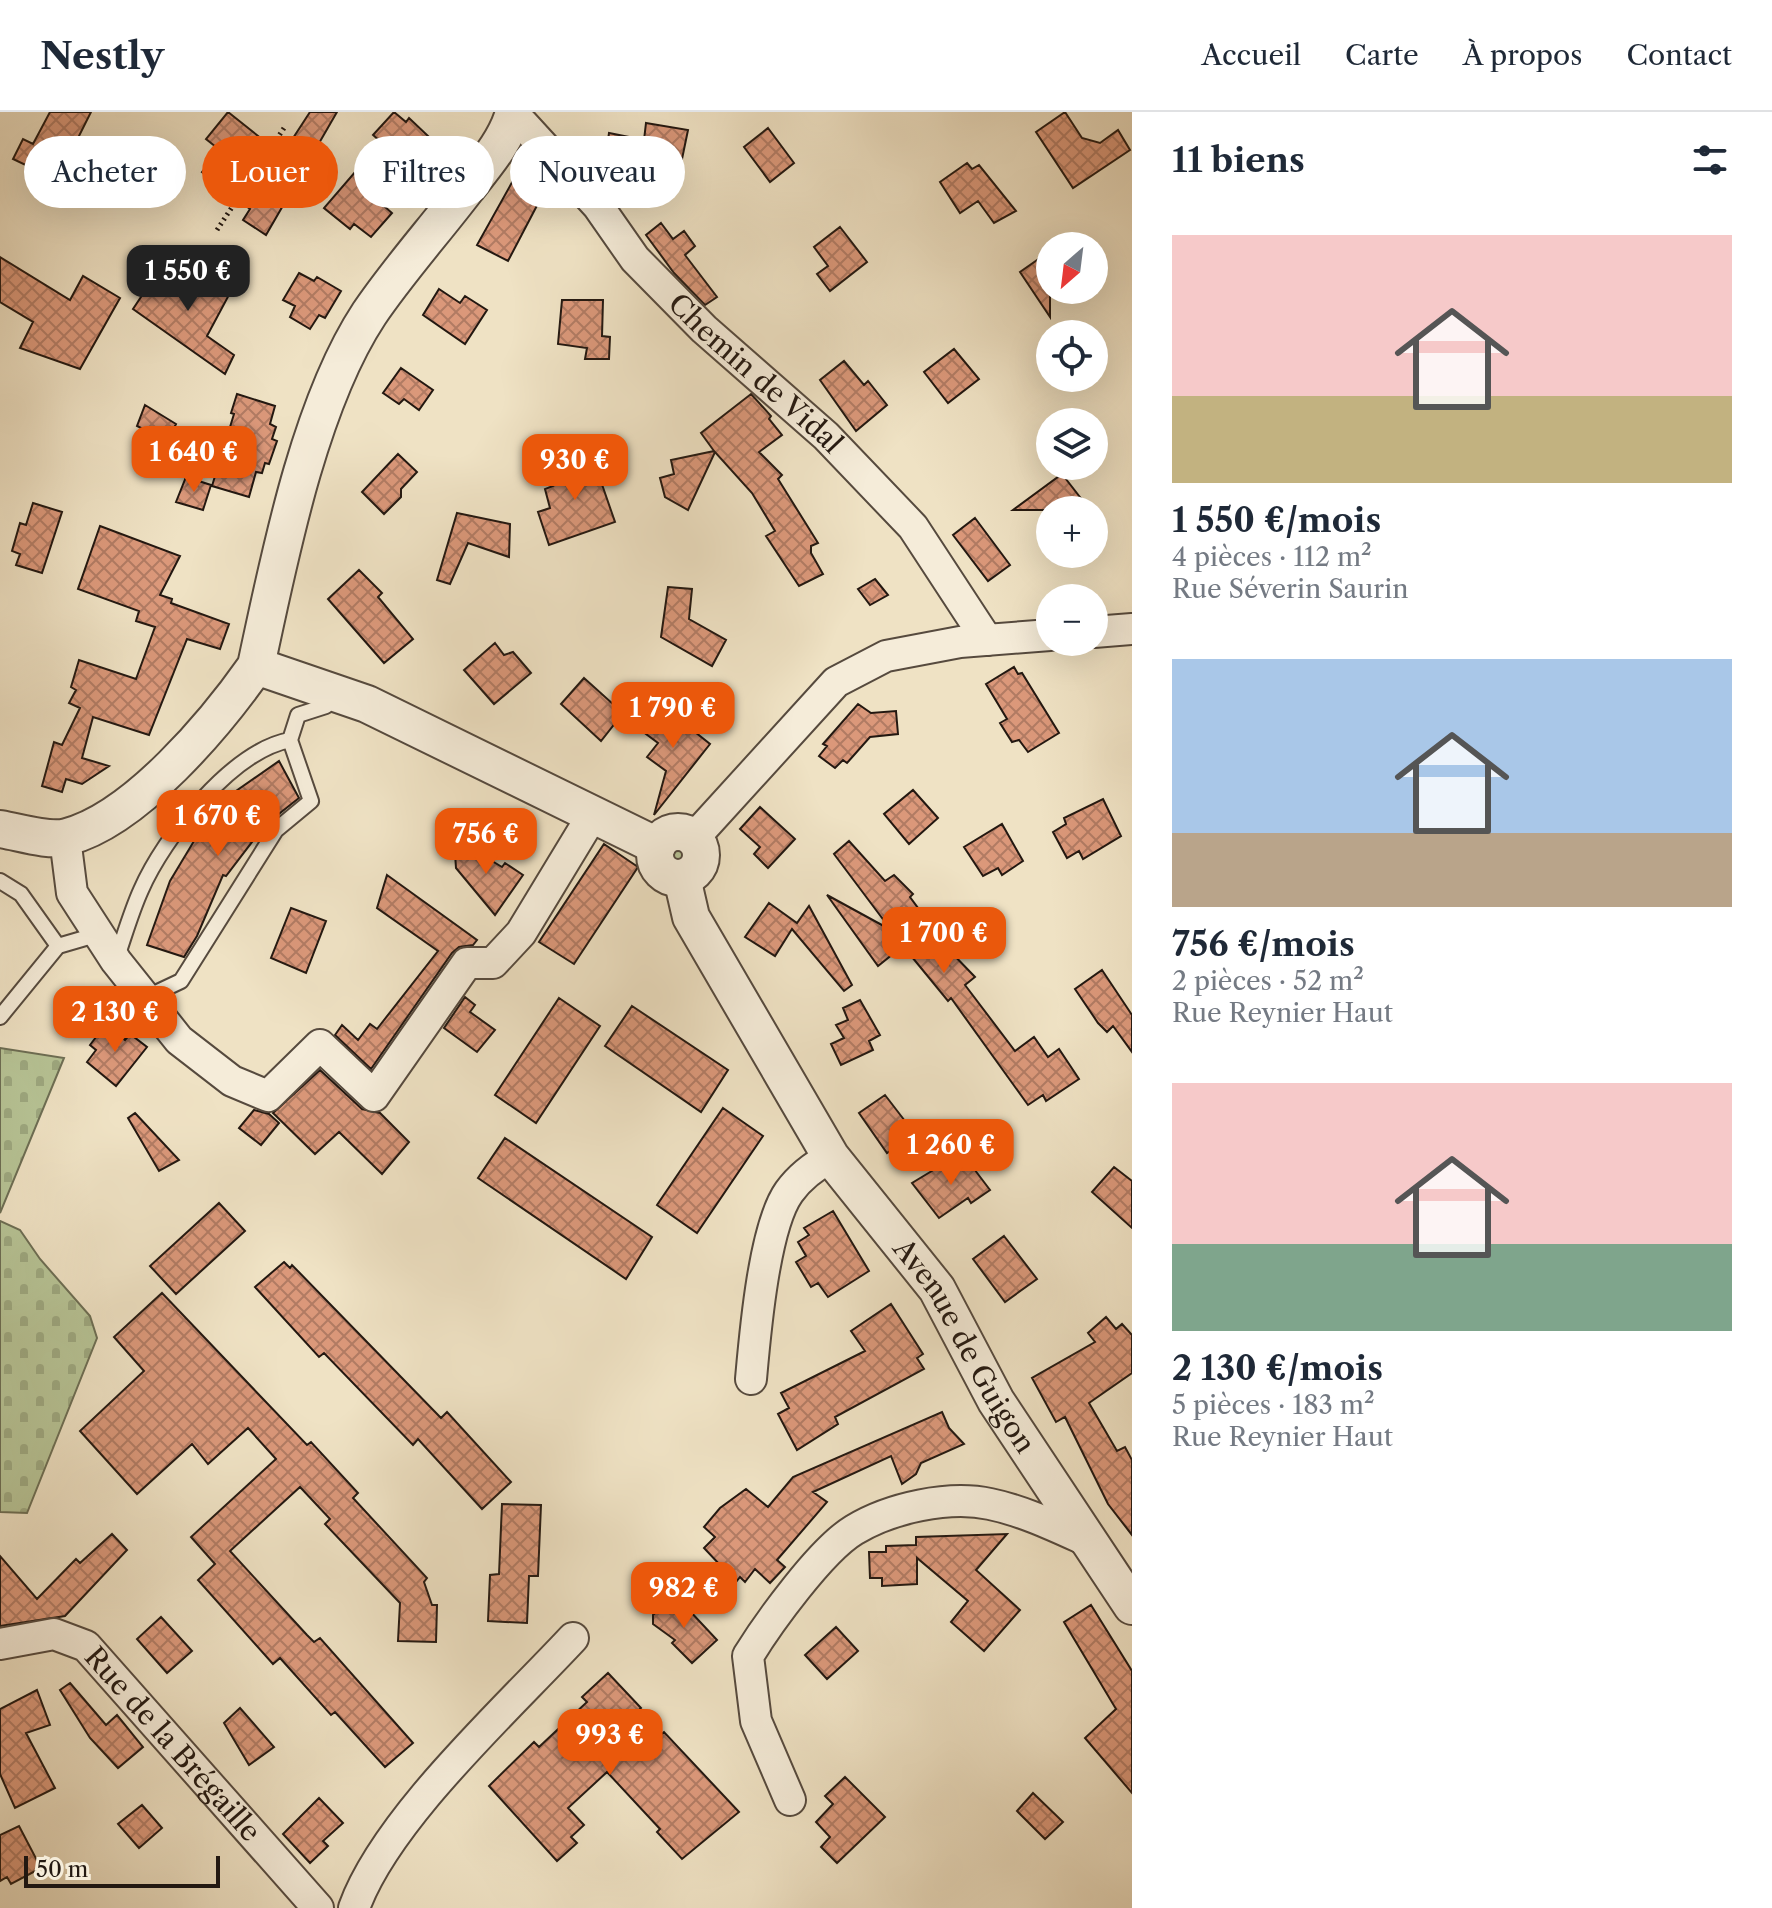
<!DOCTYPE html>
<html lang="fr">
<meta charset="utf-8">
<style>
:root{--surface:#fff;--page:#f2f2f3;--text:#1f2937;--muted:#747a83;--line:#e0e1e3;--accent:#ea580c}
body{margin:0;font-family:"Libre Caslon Text",serif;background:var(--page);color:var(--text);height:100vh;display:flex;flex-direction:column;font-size:30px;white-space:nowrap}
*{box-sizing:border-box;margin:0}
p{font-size:26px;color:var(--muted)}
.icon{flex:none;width:44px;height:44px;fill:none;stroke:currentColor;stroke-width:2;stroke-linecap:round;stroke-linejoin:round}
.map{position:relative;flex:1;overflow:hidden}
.panel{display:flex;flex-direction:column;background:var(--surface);width:640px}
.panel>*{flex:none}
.top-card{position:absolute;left:24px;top:24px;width:760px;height:72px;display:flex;gap:16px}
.needle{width:52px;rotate:208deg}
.fabs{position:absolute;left:1036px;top:120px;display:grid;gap:16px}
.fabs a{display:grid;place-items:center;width:72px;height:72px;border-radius:50%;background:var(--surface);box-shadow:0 8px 32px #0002;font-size:40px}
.scale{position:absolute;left:24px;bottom:20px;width:196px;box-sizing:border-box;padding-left:8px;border:4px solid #231811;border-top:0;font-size:22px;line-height:28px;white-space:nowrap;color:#231811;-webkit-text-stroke:6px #f5ecd9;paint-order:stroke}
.price{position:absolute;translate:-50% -68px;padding:0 18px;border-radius:16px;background:var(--accent);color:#fff;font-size:26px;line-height:52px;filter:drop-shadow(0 2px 4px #0008)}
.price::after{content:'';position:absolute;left:50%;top:48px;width:24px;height:18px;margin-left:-12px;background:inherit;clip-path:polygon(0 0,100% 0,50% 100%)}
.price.selected{background:#222;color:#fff}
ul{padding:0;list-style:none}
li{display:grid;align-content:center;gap:16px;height:424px;padding:0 40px}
li span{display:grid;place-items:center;height:248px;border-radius:0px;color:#555}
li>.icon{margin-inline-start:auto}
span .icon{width:144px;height:144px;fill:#fffc;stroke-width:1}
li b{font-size:34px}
h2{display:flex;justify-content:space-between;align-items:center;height:96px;padding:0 40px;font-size:34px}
.chip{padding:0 28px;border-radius:36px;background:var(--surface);box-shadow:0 8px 32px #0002;font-size:28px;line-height:72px}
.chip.selected{background:var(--accent);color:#fff}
header{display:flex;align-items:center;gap:48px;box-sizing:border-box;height:112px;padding:0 40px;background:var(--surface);border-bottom:2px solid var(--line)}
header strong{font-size:38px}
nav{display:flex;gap:44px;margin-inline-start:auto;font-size:28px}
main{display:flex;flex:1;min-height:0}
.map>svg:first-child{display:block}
.green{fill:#b7c496;stroke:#6d6e54;stroke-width:2}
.cemetery{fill:url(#cemetery-stones);stroke:#6d6e54;stroke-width:2}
.building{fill:url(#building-cross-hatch);stroke:#231811;stroke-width:2}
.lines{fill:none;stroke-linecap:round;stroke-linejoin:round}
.service-casing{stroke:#564a3e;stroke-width:18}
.minor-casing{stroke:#564a3e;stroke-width:34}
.tertiary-casing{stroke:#564a3e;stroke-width:40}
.path{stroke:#231811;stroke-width:5;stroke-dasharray:2 4;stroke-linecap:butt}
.service{stroke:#f5ecd9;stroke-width:14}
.minor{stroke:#f5ecd9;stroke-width:30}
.tertiary{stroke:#f5ecd9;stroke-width:36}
.labels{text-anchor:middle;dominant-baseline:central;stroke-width:7;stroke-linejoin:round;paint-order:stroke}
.street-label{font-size:28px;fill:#231811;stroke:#f5ecd9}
</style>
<header>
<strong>Nestly</strong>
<nav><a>Accueil</a><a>Carte</a><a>À propos</a><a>Contact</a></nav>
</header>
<main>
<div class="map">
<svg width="1132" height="1796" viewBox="0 0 1132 1796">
<defs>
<pattern id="cemetery-stones" width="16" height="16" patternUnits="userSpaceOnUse" patternTransform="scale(2)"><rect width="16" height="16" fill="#b7c496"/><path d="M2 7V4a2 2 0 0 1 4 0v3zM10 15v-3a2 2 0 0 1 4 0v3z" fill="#9da880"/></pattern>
<pattern id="building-cross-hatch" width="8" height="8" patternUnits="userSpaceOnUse" patternTransform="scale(2)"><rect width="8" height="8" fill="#db987a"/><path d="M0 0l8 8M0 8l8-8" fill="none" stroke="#b17b63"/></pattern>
</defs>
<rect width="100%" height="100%" fill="#efe2c4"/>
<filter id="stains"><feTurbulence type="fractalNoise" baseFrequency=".0025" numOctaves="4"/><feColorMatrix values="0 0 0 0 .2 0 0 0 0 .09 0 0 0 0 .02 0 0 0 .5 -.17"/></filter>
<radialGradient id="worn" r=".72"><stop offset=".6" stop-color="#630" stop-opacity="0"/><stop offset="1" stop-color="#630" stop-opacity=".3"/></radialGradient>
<path class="green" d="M657 744a21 21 0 1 1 42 0a21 21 0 1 1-42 0Z"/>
<path class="cemetery" d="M0,936L64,946L0,1101Z
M0,1109L20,1118L40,1147L90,1204L97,1226L27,1401L0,1400Z"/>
<path class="building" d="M50,0H91L57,68L13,47L23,27L33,32Z
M228,0L282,43L310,0H337L266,123L243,108L250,97L202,60L215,45L210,41L216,35L206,27Z
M394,0L406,10L409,6L428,24L425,27L429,30L408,54L404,51L376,87L392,101L371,125L354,112L350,117L324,96L381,30L373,23Z
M1065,0L1082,26L1100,31L1118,18L1130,38L1073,76L1036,20Z
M646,11L688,18L682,47L643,40L641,50L606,42L609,21L644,28Z
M768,16L794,51L770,70L744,35Z
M967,51L972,57L979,53L1016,99L994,111L978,89L960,101L940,70Z
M515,65L543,82L508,149L477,133Z
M661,111L673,127L684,119L695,134L685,143L717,185L705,193L674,161L646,123Z
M840,115L867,150L830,179L817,162L828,154L814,135Z
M1050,139V205L1020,160Z
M0,145L70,188L83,164L120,186L80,257L20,236L33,210L0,190Z
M185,151L217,169L215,173L230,181L207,224L234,243L225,262L133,197L153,167L165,175L169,168L174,170Z
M299,161L314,169L317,165L341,179L325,206L319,203L310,217L290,205L295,194L283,188Z
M439,177L460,191L465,184L487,198L465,232L423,203Z
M562,188H603L602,224L610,225L609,247H585L587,236L558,232Z
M954,237L979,267L948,291L924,260Z
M844,249L864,273L868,269L887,293L856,319L820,268Z
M401,256L433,278L419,298L404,287L399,292L383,281Z
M237,282L275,294L270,312L276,315L272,327L277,329L269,352L265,351L262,361L256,360L249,385L212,374L234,302L231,301Z
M751,282L771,304L769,307L782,323L759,340L782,363L778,367L818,431L811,434V441L823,462L799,474L766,424L775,419L752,381L715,340L688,398L665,385L660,366L674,362L671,348L714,339L701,321Z
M145,293L176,312L167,329L137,314Z
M398,342L417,360L401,377V385L384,402L362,380Z
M578,348H585L597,358L615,410L549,433L538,400L550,396L545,377L553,374L548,358Z
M1062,362L1090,398H1013Z
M186,365L211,373L203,398L176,390Z
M33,391L62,400L42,461L16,453L20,442L12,439L20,411L26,413Z
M457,401L510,412L509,445L468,431L450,472L437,468Z
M975,406L1010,453L988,469L953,423Z
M100,414L180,444L160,483L172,487L171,491L229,512L220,537L187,527L149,623L93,605L82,646L109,654L82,672L66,667L62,680L42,674L54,630L62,633L80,596L69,591L76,578L71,575L79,548L136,567L155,515L136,509L139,499L78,477Z
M359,458L382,481L378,485L413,527L384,551L328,487Z
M875,467L888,483L870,493L858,477Z
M668,475L692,477L689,507L726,528L712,554L661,525Z
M495,531L504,543L513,540L531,561L494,592L464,558Z
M1014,555L1018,562L1022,561L1059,621L1028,640L1019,628L1012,630L1000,611L1007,607L986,572Z
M584,566L623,601L601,629L561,592Z
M858,592L871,601L896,599L898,622L870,625L847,651L843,648L835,656L819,644L827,634L823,632Z
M658,597H666L710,632L654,703L666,659L647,645L658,631L642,619Z
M279,649L299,686L265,713L226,764L223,763L197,824L184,845L147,833L170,769L197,724L236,679Z
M913,678L938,706L909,732L884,702Z
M1103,687L1121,724L1083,747L1079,739L1067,746L1053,720L1066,712L1064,706Z
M760,695L795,727L768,756L754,742L760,735L740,717Z
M1002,712L1023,749L1002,763L998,756L983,764L964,735Z
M454,726L502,755L505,751L523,763L495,803L456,756Z
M849,729L885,769L894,763L913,782L910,785L949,838L975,865L965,873L1015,939L1034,925L1048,945L1059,937L1079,967L1046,989L1043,983L1028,993L951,886L948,889L903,834L878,854L827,783L891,818L834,742Z
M604,732L638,755L574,852L539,830Z
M387,763L477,828L473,833L459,835L452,841L371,957L335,923L342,913L358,928L370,912L377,917L438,839L377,796Z
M769,791L797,811L809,794L852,873L844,879L792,817L775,844L745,825Z
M291,796L326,809L306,861L271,846Z
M1102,858L1132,903V940L1113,914L1107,920L1098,911L1075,877Z
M465,885L475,893L470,900L495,918L477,940L444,916Z
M559,886L600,914L536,1011L495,983Z
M860,888L880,923L869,929L873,938L841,953L831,932L844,926L836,913L848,908L843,896Z
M632,894L728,958L701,1000L605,934Z
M106,912L125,928L130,922L147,935L116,974L87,950L96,938L90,933Z
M320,958L362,997L380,1001L409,1030L382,1062L339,1020L315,1042L273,1001Z
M885,983L905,1009L897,1016L906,1028L887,1041L859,1001Z
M723,996L763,1024L697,1121L657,1093Z
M254,998L269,1002L279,1011L261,1033L239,1016Z
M135,1001L179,1048L159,1059L128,1006Z
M505,1026L652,1125L626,1167L478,1066Z
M965,1045L990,1078L971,1091L968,1086L939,1106L912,1071L945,1051L949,1057Z
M1114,1055L1132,1069V1116L1092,1080Z
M219,1091L245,1119L176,1182L150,1154Z
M833,1099L869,1159L828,1185L818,1171L811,1175L796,1150L806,1144L798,1130L809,1123L804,1116Z
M1004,1124L1037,1167L1005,1190L973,1147Z
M284,1150L290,1156L292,1153L441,1306L447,1300L511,1370L482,1397L418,1327L413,1333L324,1241L319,1245L255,1175Z
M162,1181L307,1333L311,1330L358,1381L353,1386L427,1466L424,1470L432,1493H437L436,1530L398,1529L400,1491L325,1412L330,1407L300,1375L230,1439L307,1523L314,1530L320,1526L413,1631L385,1655L335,1600L331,1603L280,1546L273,1552L198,1468L215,1452L191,1425L276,1347L248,1316L208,1352L192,1332L137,1382L80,1319L144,1259L114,1225Z
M891,1192L923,1242L917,1246L924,1257L835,1305L838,1312L797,1338L778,1302L789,1296L781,1281L865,1239L851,1219Z
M1106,1205L1116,1217L1122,1212L1132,1223V1261L1089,1291L1117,1339L1125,1335L1132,1348V1423L1108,1392L1065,1305L1056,1310L1032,1266L1095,1230L1088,1221Z
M942,1300L949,1316L964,1332L921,1351L916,1362L902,1372L891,1344L813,1380L827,1390L777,1448L785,1455L770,1471L755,1457L745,1470L740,1465L736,1470L704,1436L715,1425L704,1415L720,1396L746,1377L768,1395L793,1365Z
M502,1392L541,1393L538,1464H529L527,1511L488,1509L490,1463L499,1462Z
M112,1422L127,1438L65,1504L0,1514V1444L37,1487L76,1447L80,1451Z
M1007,1422L976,1458L1020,1498L984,1539L951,1510L968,1489L917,1446V1472L882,1474V1466H870L869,1440H886V1434L916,1433V1425Z
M670,1487L684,1501L688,1497L717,1528L692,1551L672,1531L675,1528L653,1512V1503Z
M1091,1493L1132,1559V1681L1085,1626L1116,1597L1064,1510Z
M161,1505L192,1539L167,1561L137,1527Z
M836,1515L858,1539L827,1567L805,1543Z
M608,1561L641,1596L621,1614L641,1638L664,1620L739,1700L682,1747L657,1720L660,1717L607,1660L568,1696L584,1713L571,1725L577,1731L557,1749L489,1674L534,1630L539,1635L587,1590L582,1585Z
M70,1571L106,1613L117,1603L143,1635L118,1656L90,1626L60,1578Z
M37,1578L50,1613L26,1621L55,1676L15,1696L0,1662V1597Z
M240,1596L274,1635L249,1653L224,1611Z
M845,1665L885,1705L837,1751L821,1735L830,1725L816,1710L833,1692L825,1684Z
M1033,1681L1063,1710L1045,1727L1017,1699Z
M319,1686L343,1711L323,1729L328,1734L310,1751L283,1722Z
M142,1693L162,1716L139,1736L118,1712Z
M19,1714L41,1756L11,1772L7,1765L0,1769V1723Z"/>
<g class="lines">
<defs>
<path id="service" d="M0,769L21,782L58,834
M116,848C124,825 131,800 141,778C164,725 232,639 290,628
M145,886L181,869L276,718L311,689L290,628L298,603L326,594L333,583
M0,905L58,834L99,822"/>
<g id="minor">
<path id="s1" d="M511,12H523L598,94L635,147L704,217L826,324L913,415L987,528"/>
<path d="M1094,520L1132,517"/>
<path d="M65,726L72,781L116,849L179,928L232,969L268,984L320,933L374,984L467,851H493L521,821L592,704"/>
<path d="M693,727L836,570L886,544L960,530L1050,523"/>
<path d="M751,1267C755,1222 764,1115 789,1080C799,1066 816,1053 831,1045"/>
<path id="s2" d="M0,1532L54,1522L86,1534L318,1796"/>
<path d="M790,1688L756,1609L748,1544C769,1510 821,1438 854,1418C890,1396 949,1383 990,1392C1024,1399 1057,1415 1088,1429"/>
<path d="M354,1796C386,1707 507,1597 573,1526"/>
</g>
<g id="tertiary">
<path d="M256,554L367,592L657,734"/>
<path d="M0,717C19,720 49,730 67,725C136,707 216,611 256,554C279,447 309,293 369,202C398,159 434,119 466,77C484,54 507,28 514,0"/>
<circle cx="678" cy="743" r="23"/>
<path id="s3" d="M682,766L691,805L831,1045L937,1177L996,1289L1132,1494"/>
</g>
</defs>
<use href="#service" class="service-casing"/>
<use href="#minor" class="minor-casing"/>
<use href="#tertiary" class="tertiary-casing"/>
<path class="path" d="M217,118L284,16"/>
<use href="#service" class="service"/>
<use href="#minor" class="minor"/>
<use href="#tertiary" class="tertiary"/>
</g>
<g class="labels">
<g class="street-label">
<text stroke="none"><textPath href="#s1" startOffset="354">Chemin de Vidal</textPath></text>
<text stroke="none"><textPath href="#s3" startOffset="550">Avenue de Guigon</textPath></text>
<text stroke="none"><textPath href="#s2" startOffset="220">Rue de la Brégaille</textPath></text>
</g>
</g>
<rect width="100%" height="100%" filter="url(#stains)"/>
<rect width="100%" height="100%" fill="url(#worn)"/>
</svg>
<div class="fabs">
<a><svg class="needle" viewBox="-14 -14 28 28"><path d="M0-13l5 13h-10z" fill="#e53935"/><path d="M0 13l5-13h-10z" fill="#747a83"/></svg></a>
<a><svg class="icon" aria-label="locate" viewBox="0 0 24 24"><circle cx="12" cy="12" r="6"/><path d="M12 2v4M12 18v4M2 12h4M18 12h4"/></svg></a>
<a><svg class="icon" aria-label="layers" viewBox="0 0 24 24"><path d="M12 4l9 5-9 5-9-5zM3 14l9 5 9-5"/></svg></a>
<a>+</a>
<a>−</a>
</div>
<div class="scale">50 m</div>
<b class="price selected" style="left:188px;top:201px">1 550 €</b>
<b class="price" style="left:194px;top:382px">1 640 €</b>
<b class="price" style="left:575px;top:390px">930 €</b>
<b class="price" style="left:673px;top:638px">1 790 €</b>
<b class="price" style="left:218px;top:746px">1 670 €</b>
<b class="price" style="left:486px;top:764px">756 €</b>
<b class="price" style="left:944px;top:863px">1 700 €</b>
<b class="price" style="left:115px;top:942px">2 130 €</b>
<b class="price" style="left:951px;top:1075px">1 260 €</b>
<b class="price" style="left:684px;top:1518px">982 €</b>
<b class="price" style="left:610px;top:1665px">993 €</b>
<div class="top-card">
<a class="chip">Acheter</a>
<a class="chip selected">Louer</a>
<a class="chip">Filtres</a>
<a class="chip">Nouveau</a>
</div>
</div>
<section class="panel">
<h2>11 biens<svg class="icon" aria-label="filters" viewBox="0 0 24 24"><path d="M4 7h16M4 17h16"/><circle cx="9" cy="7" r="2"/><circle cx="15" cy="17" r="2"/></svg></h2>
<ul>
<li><span style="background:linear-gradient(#f6c9c9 65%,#c2b280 0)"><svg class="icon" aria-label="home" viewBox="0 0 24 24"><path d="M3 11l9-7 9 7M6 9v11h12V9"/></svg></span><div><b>1 550 €/mois</b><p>4 pièces · 112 m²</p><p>Rue Séverin Saurin</p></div></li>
<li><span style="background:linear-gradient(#a9c7e8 70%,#b9a48a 0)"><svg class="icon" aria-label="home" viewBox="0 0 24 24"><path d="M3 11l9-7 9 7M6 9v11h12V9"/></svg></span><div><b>756 €/mois</b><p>2 pièces · 52 m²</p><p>Rue Reynier Haut</p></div></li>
<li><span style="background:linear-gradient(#f6c9c9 65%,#7fa58c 0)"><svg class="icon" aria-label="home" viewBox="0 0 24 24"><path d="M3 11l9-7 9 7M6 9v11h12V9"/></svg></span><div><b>2 130 €/mois</b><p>5 pièces · 183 m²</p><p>Rue Reynier Haut</p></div></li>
</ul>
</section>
</main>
